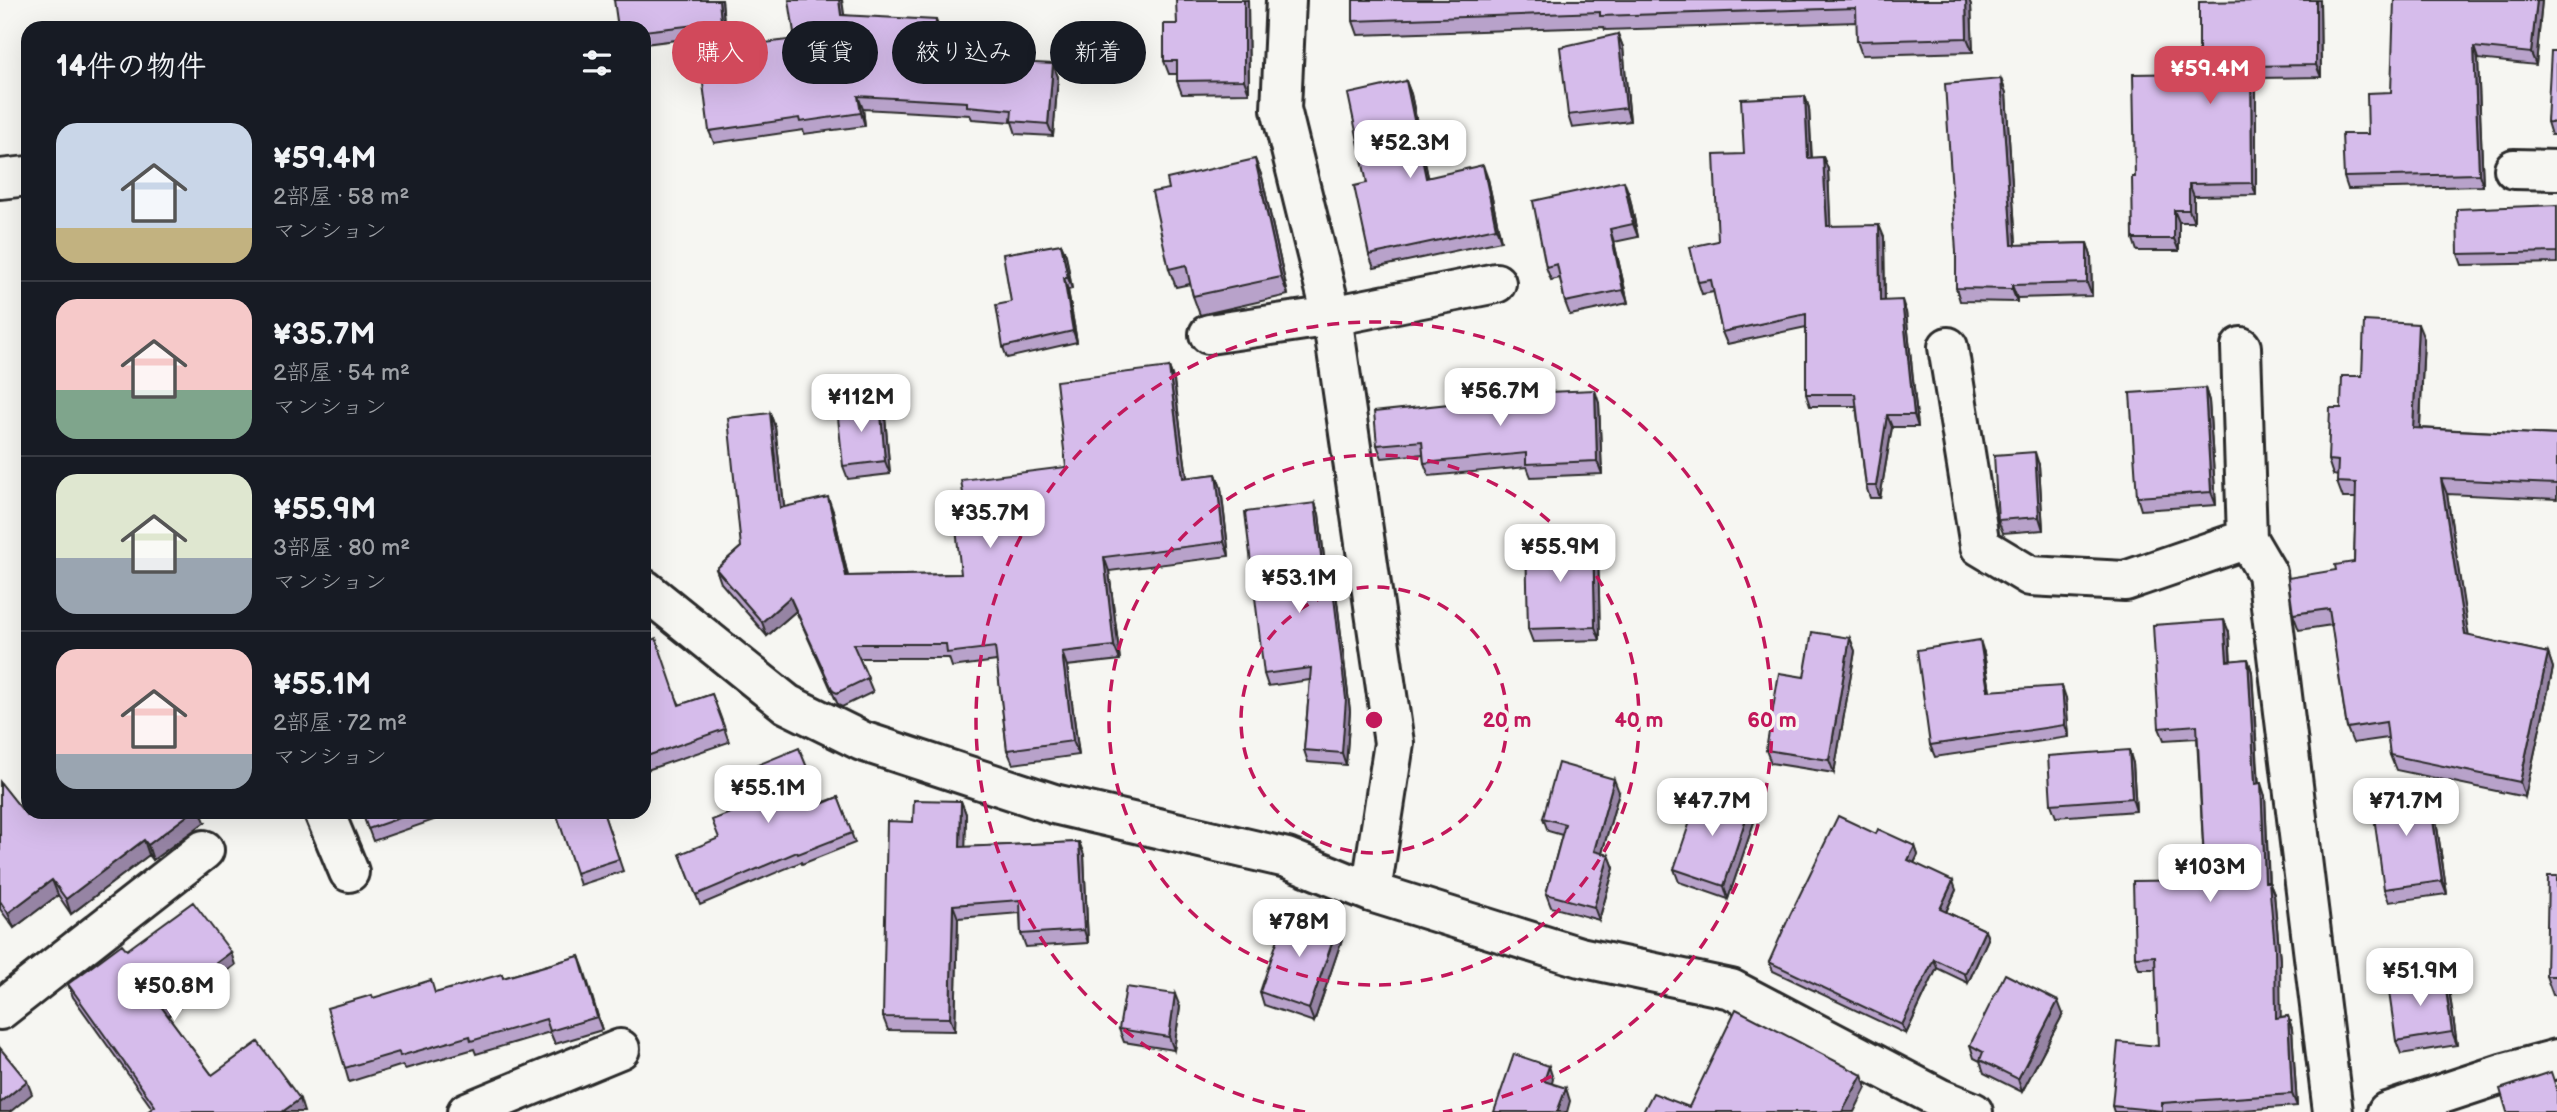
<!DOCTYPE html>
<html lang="ja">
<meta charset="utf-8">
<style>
:root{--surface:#171b24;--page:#242831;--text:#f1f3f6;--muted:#9ea1a6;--line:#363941;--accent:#d1495b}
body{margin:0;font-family:"Balsamiq Sans","Klee One",sans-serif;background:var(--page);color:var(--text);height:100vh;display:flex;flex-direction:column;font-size:26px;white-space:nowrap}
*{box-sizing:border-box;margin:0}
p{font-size:23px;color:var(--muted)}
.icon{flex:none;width:38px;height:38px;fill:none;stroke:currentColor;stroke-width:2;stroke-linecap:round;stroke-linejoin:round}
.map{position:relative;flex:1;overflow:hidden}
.drawer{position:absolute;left:21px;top:21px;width:630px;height:798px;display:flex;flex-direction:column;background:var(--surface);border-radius:21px;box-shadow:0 7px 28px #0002}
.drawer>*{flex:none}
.guide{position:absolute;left:672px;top:21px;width:665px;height:63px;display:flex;gap:14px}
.price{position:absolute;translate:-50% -60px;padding:0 16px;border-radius:14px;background:#fff;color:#222;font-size:23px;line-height:46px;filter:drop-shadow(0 2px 4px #0008)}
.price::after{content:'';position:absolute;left:50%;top:42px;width:21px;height:16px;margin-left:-10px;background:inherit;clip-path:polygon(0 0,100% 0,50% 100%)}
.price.selected{background:var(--accent);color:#fff}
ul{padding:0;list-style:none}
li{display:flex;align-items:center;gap:21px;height:175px;padding:0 35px}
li+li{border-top:2px solid var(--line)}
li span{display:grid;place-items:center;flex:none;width:196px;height:140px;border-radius:21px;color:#555}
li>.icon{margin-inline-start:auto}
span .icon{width:84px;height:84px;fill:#fffc;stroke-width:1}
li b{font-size:30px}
h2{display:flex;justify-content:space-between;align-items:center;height:84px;padding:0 35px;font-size:30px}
.chip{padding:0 24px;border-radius:32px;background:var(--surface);box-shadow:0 7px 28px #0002;font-size:24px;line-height:63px}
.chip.selected{background:var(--accent);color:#fff}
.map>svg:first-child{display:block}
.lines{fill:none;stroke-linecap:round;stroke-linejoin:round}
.street-casing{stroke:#2b2b2b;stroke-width:44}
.street{stroke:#f6f6f2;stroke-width:38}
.wall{fill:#b8a2ca;stroke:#2b2b2b;stroke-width:2}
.shaded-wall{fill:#9684a4;stroke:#2b2b2b;stroke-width:2}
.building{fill:#d6bceb;stroke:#2b2b2b;stroke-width:2}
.ring{fill:none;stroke:#c2185b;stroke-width:3.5;stroke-dasharray:12 9}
.centre{fill:#c2185b;stroke:#f6f6f2;stroke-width:3.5}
.ring-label{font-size:21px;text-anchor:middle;font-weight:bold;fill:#c2185b;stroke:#f6f6f2;stroke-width:7;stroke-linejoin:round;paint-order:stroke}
</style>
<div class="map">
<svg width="2557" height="1112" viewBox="0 0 2557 1112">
<rect width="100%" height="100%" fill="#f6f6f2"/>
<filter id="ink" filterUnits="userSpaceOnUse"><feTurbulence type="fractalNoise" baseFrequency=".0143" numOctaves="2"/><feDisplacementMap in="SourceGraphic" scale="14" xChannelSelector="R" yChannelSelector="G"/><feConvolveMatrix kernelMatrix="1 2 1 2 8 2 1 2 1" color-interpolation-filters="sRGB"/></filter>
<g filter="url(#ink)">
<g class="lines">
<defs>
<path id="street" d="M1286,0L1281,109L1332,316L1394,743L1371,892
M2514,169L2557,170
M0,179L28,176
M1209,334L1332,316L1496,283
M1948,347L1980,546L2030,576L2125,581L2247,539L2267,573L2333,1112
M2241,347L2247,539
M644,589L787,704L862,741L1054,804L1287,858L1371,892L1580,957L1731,989L1939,1098L1973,1112
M324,812L349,872
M0,1010L204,850
M467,1112L620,1049
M2387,1112L2505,1073L2557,1059"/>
</defs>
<use href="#street" class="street-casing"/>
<use href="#street" class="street"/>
</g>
<path class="wall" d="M614,0H722L725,34L644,44V28Z
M1248,0L1249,93L1182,94L1177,81V74H1169L1164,61Z
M1353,0H1969L1971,5L1973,52L1862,55L1857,41V22L1605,30L1604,27L1358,35L1353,21Z
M2320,0L2321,77L2256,78V195L2194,196V222H2179V251H2137L2133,239L2135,177L2199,73L2261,1Z
M2542,0L2536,65L2478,59L2483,186L2348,189L2344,177L2391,92Z
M844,15L941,33L939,59L1016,65L1053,64L1058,77L1053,136L1016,134L1012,122L972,119L970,115L863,109L865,126L804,134L803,130L714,143L709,131L795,39Z
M1618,34L1623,47L1630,121L1572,128L1568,115Z
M2557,51V135H2551L2547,122Z
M2001,79L2006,93L2016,245L2087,243L2091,256L2092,296L2017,298V302L1960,301L1956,288Z
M1406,81L1411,94L1428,177L1488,179L1501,241L1374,268L1369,255L1367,183Z
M1805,96L1809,108L1812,158L1823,157L1828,169L1830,226L1884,237L1885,301L1906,312L1918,427H1892L1880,498H1870L1866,486L1856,406H1810L1806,394V327L1727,344L1722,332L1714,292L1702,294L1698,282L1718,241L1744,154Z
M1255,159L1262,177L1288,295L1200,315L1193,296L1190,284L1176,287L1169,269V189Z
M1629,194L1638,237L1614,242L1628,303L1570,315L1565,302L1560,278L1551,280L1546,267Z
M2557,205V263L2462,265L2458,254Z
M1061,244L1066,255L1072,289L1068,290L1077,342L1007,358L1003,347Z
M2424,339L2420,428L2557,435V499L2447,494L2468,636L2548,653L2553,668L2525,797L2396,770L2390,755L2388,738L2353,743L2347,728L2332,625L2299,630L2293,614L2336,570L2354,562L2356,498H2343L2337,482L2338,476L2333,475L2328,460L2341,408L2362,376Z
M1169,367L1174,381L1187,478L1216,474L1221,488L1229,556L1109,571L1120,660L1067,666L1079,755L1013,764L1007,750L997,661L952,667L949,658H859L873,692L842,707L838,705L796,611L767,636L721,583L716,569L741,547L770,413L775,427L784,507L833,511L848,576L961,574L964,500L1066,467Z
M2205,388L2209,401L2216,505L2141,510L2137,497Z
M1599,403L1602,474L1531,477L1527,467L1429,476L1424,463L1423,454L1382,458L1377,445Z
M885,417L890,474L848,479L843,466Z
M2039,465L2043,530L2003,533L1998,520Z
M1315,503L1319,514L1326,573L1331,572L1335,584L1350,711L1346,765L1308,762L1304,750L1310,680L1268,686L1264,674Z
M1593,538L1598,551L1600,640L1533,642L1528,629Z
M2229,632L2231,661L2248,659L2252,672L2259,784L2265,796L2269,882L2274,894L2280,960V1017L2288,1016L2292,1029L2297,1106L2216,1112H2114L2112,1106L2158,1046L2156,969H2139L2135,957L2205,880L2197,738L2164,740L2159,728Z
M644,633L647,642L680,705L712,694L729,742L644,771Z
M1850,638L1855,651L1834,773L1771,763L1766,750L1804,677Z
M1984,653L1990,691L2066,698L2069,737L1935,757L1930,745Z
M2133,763L2136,811L2056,817L2051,804Z
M0,782L27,816L205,822L153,860L149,855L71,914L58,895L14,928L0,909Z
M1619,792L1602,853L1609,855L1614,868L1599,920L1551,907L1546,894L1562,835L1548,831L1543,818Z
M838,797L855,843L802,864L801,862L700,905L680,854Z
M2433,800L2447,894L2389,902L2384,889Z
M961,801L966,814L965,847L1079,842L1084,855L1088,943L1026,947L1021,934L1020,913L958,918L955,1031L888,1030L883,1017L913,822Z
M362,812H431L434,820L373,841Z
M603,812L623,871L580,885L576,873Z
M1755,819L1728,899L1679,882L1674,869Z
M1876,834L1915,846L1918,855L1914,863L1956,890L1946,912L1985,930L1988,939L1968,983L1937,968L1906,1034L1773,971L1769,962Z
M2557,876V995H2553L2546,976Z
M1342,939L1314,1022L1264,1005L1260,992Z
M127,950L235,965L168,1016L212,1075L300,1099L152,1108L73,997L68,984Z
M579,956L602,1030L555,1044L550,1032L476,1054L474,1049L405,1069L403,1065L349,1082L345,1068L374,998L436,993L503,978Z
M2444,976L2449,989L2457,1045L2401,1054L2396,1041Z
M1180,1007L1174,1050L1124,1042L1119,1029Z
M2063,1014L2022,1092L1984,1073L1980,1061L1974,1058L1970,1045Z"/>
<path class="shaded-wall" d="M719,0H722L725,34L721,22Z
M839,0H842L846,27L841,15Z
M1244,0H1248L1249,93L1244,80Z
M1966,0H1969L1971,5L1973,52L1967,38Z
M2316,0H2320L2321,77L2316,65Z
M2537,0H2542L2536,65L2531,53Z
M936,20L941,33L938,71L934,58Z
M1618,34L1623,47L1630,121L1626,108Z
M2474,47L2478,59L2483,186L2479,174Z
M1053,64L1058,77L1053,136L1048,124Z
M2251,66L2256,78V195L2252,183Z
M2001,79L2006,93L2017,258L2012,245Z
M1406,81L1411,94L1431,191L1426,178Z
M858,96L863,109L865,126L861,113Z
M1805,96L1809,108L1812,170L1808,158Z
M1823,157L1828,169L1831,238L1827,226Z
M1255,159L1262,177L1288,295L1281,277Z
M1483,165L1488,179L1501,241L1496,228Z
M1624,181L1629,194L1638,237L1633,224Z
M2189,184L2194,196V222L2189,210Z
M2174,210L2179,222V251L2174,239Z
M1879,225L1884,237L1885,313L1880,301Z
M1610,229L1614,242L1628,303L1623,290Z
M2087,243L2091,256L2092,296L2087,283Z
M1061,244L1066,255L1072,289L1068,278Z
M1064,278L1068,290L1077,342L1073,331Z
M2012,285L2017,298V302L2012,289Z
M1902,300L1906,312L1918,427L1914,415Z
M2418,324L2424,339L2419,443L2413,428Z
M1169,367L1174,381L1189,492L1183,478Z
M2205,388L2209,401L2216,505L2211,492Z
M1595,390L1599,403L1602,474L1597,461Z
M880,403L885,417L890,474L885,461Z
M770,413L775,427L786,522L780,508Z
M1887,415L1892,427L1880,498L1876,486Z
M2035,452L2039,465L2043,530L2039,517Z
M1216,474L1221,488L1229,556L1224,542Z
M2441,479L2447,494L2471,651L2465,635Z
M828,497L833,511L851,590L846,576Z
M1315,503L1319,514L1327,585L1323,573Z
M1593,538L1598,551L1600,640L1595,627Z
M1104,557L1109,571L1120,660L1114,646Z
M1331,572L1335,584L1350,711L1346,765L1342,753Z
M790,597L796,611L767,636L762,622Z
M2224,620L2229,632L2231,673L2227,661Z
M1850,638L1855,651L1834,773L1829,760Z
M1980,640L1984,653L1992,704L1988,691Z
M1062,652L1067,666L1079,755L1073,741Z
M2548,653L2553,668L2525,797L2520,782Z
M2248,659L2252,672L2259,796L2255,784Z
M2062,686L2066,698L2069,737L2065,725Z
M2129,750L2133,763L2136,811L2132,798Z
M1614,779L1619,792L1599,864L1594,851Z
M2261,783L2265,796L2269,894L2265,882Z
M2428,786L2433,800L2447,894L2442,881Z
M961,801L966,814L965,860L960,847Z
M1750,806L1755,819L1728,899L1724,886Z
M192,812H201L205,822L153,860L148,845Z
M144,840L149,855L71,914L66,899Z
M1079,842L1084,855L1088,943L1084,930Z
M1915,846L1918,855L1911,869L1908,860Z
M1609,855L1614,868L1599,920L1594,907Z
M52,880L58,895L14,928L8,913Z
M1953,881L1956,890L1943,918L1940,909Z
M2269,882L2274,894L2280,960L2281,1030L2276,1018Z
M953,905L958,918L955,1031L950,1018Z
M1338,926L1342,939L1314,1022L1309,1009Z
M1985,930L1988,939L1968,983L1965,974Z
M231,952L235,965L165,1018L160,1005Z
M579,956L584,969L602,1030L597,1017Z
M1934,959L1937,968L1906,1034L1902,1025Z
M2444,976L2449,989L2457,1045L2452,1032Z
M1175,994L1180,1007L1174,1050L1169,1037Z
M2058,1001L2063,1014L2022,1092L2018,1079Z
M2288,1016L2292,1029L2297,1106L2292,1094Z
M1549,1066L1553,1079L1549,1095L1544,1081Z
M1862,1075L1866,1088L1854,1112H1842Z
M27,1081L32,1094L10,1112H0V1103Z
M1566,1088L1570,1101L1567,1112H1557Z
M300,1099L304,1112H282Z"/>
<path class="building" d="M614,0H719L721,22L644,31V28H618Z
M789,0H839L841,15L936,20L934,58L1016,65V62L1053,64L1048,124L1011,121L1012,110L967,106V102L858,96L861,113L800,122L799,118L709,131L699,52L795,39Z
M1176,0H1244V80L1177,81V61H1164V24H1177Z
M1353,0H1966L1967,38L1857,41L1856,8L1600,16V12L1353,21Z
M2261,0H2316V65L2251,66L2252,183L2189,184V210H2174V239H2133L2132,177H2135L2133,74L2199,73V2L2261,1Z
M2394,0H2537L2531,53L2474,47L2479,174L2344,177L2342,134H2368L2367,93L2391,92Z
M1618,34L1626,108L1568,115L1560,47Z
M2551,51H2557V123L2547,122Z
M2001,79L2012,245L2087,243V283L2012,285V289L1956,288V252L1945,84Z
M1406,81L1426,178L1483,165L1496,228L1369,255L1354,186L1367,183L1348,94Z
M1805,96L1808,158L1823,157L1827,226L1879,225L1880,301L1902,300L1914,415H1887L1876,486H1866L1855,394H1806V314L1722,332L1711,280L1698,282L1690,247L1718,241L1714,155L1744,154L1741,99Z
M1255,159L1281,277L1193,296L1186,265L1169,269L1152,192L1169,189L1167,179Z
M1624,181L1633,224L1610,229L1623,290L1565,302L1557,264L1546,267L1533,201Z
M2557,205V252L2458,254L2457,209Z
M1061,244L1068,278H1064L1073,331L1003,347L996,305L1011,302L1003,254Z
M2364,321L2418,324L2413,428L2557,435V484L2441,479L2465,635L2548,653L2520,782L2390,755L2386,722L2347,728L2329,609L2293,614L2288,578L2336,570L2335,565L2354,562L2356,483L2337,482L2338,461L2328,460L2330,408H2341L2342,376H2362Z
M1169,367L1183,478L1216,474L1224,542L1104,557L1114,646L1062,652L1073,741L1007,750L995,647L947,653L946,644H853L868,678L837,693L833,691L790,597L762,622L716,569L741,547L728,418L770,413L780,508L828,497L846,576L961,574L953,501L964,500L961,480L1066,467L1056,381Z
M2205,388L2211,492L2137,497L2130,393Z
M1595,390L1597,461L1526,464V453L1424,463L1422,441L1377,445L1374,412L1524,396V393Z
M880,403L885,461L843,466L837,408Z
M2035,452L2039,517L1998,520L1994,455Z
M1315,503L1323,573L1331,572L1346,699L1342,753L1304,750L1311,668L1264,674L1245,512Z
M1593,538L1595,627L1528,629L1526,540Z
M2224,620L2227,661L2248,659L2255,784L2261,783L2265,882H2269L2275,948L2276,1018L2288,1016L2292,1094L2162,1103V1111L2112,1106L2118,1042L2158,1046L2155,956L2135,957L2133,881L2205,880L2197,725L2159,728L2153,625Z
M1812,632L1850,638L1829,760L1766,750L1779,673L1804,677Z
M644,634L647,642L656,638L679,705L712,694L725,729L644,757Z
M1980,640L1988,691L2062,686L2065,725L1930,745L1917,650Z
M799,748L822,804L838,797L852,833L798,854L797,852L696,895L680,854L719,838L712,820L761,801L748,769Z
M2129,750L2132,798L2051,804L2048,756Z
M1558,763L1614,779L1594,851L1609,855L1594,907L1546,894L1565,824L1543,818Z
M0,782L27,816L33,812H192L148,845L144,840L66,899L52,880L8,913L0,901Z
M2428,786L2442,881L2384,889L2371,795Z
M1701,789L1750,806L1724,886L1674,869Z
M914,800L961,801L960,847L1079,842L1084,930L1021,934L1020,900L953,905L950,1018L883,1017L887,821L913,822Z
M362,812H417L368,829Z
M556,812H603L619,859L576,873Z
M1838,816L1876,834L1878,829L1915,846L1908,860L1953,881L1940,909L1985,930L1965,974L1934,959L1902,1025L1769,962L1789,917Z
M2548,876H2557V976H2546Z
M193,902L231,952L160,1005L212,1075L258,1042L300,1099L282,1112H147L155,1106L68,984L122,944L127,950Z
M1288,909L1338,926L1309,1009L1260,992Z
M579,956L597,1017L550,1031L546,1019L471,1041L470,1036L400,1056L399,1052L345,1068L327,1008L372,995L373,998L431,980L435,993L502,974L503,978Z
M2005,974L2058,1001L2018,1079L1980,1060L1983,1052L1970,1045Z
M2444,976L2452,1032L2396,1041L2388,985Z
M1126,987L1175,994L1169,1037L1119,1029Z
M1736,1009L1862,1075L1842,1112H1643L1653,1093L1689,1107Z
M0,1048L27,1081L0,1103Z
M1514,1054L1549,1066L1544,1081L1566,1088L1557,1112H1494Z
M2551,1072L2557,1090V1112H2507L2500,1089Z"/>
</g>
<g class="ring">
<circle cx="1374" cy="720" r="133"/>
<circle cx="1374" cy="720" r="265"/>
<path d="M1305 1112A398 398 0 1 1 1443 1112"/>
</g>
<circle cx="1374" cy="720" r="10" class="centre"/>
<g class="ring-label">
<text x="1507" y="727">20 m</text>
<text x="1639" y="727">40 m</text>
<text x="1772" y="727">60 m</text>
</g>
</svg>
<b class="price selected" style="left:2210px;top:106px">¥59.4M</b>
<b class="price" style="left:1410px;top:180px">¥52.3M</b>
<b class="price" style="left:1500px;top:428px">¥56.7M</b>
<b class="price" style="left:861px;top:434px">¥112M</b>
<b class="price" style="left:990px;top:550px">¥35.7M</b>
<b class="price" style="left:1560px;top:584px">¥55.9M</b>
<b class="price" style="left:1299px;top:615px">¥53.1M</b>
<b class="price" style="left:768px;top:825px">¥55.1M</b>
<b class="price" style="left:1712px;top:838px">¥47.7M</b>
<b class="price" style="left:2406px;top:838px">¥71.7M</b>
<b class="price" style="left:2210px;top:904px">¥103M</b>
<b class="price" style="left:1299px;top:959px">¥78M</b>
<b class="price" style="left:2420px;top:1008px">¥51.9M</b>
<b class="price" style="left:174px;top:1023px">¥50.8M</b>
<div class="guide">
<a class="chip selected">購入</a>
<a class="chip">賃貸</a>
<a class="chip">絞り込み</a>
<a class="chip">新着</a>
</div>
<section class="drawer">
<h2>14件の物件<svg class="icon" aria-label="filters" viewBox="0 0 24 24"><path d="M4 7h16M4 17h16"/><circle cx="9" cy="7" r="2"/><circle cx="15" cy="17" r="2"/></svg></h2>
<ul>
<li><span style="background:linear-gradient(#c9d6e8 75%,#c2b280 0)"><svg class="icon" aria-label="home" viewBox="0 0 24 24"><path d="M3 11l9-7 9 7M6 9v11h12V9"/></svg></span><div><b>¥59.4M</b><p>2部屋 · 58 m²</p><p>マンション</p></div></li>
<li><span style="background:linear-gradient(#f6c9c9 65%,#7fa58c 0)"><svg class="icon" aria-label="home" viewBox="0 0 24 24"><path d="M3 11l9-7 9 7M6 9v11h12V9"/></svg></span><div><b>¥35.7M</b><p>2部屋 · 54 m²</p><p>マンション</p></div></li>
<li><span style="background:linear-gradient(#dfe7d0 60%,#9aa5b1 0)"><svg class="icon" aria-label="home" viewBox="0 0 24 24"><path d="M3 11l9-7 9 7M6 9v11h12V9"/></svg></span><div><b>¥55.9M</b><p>3部屋 · 80 m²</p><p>マンション</p></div></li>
<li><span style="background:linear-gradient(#f6c9c9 75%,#9aa5b1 0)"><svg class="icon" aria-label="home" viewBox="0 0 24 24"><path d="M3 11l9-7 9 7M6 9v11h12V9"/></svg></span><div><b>¥55.1M</b><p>2部屋 · 72 m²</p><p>マンション</p></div></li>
</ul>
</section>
</div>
